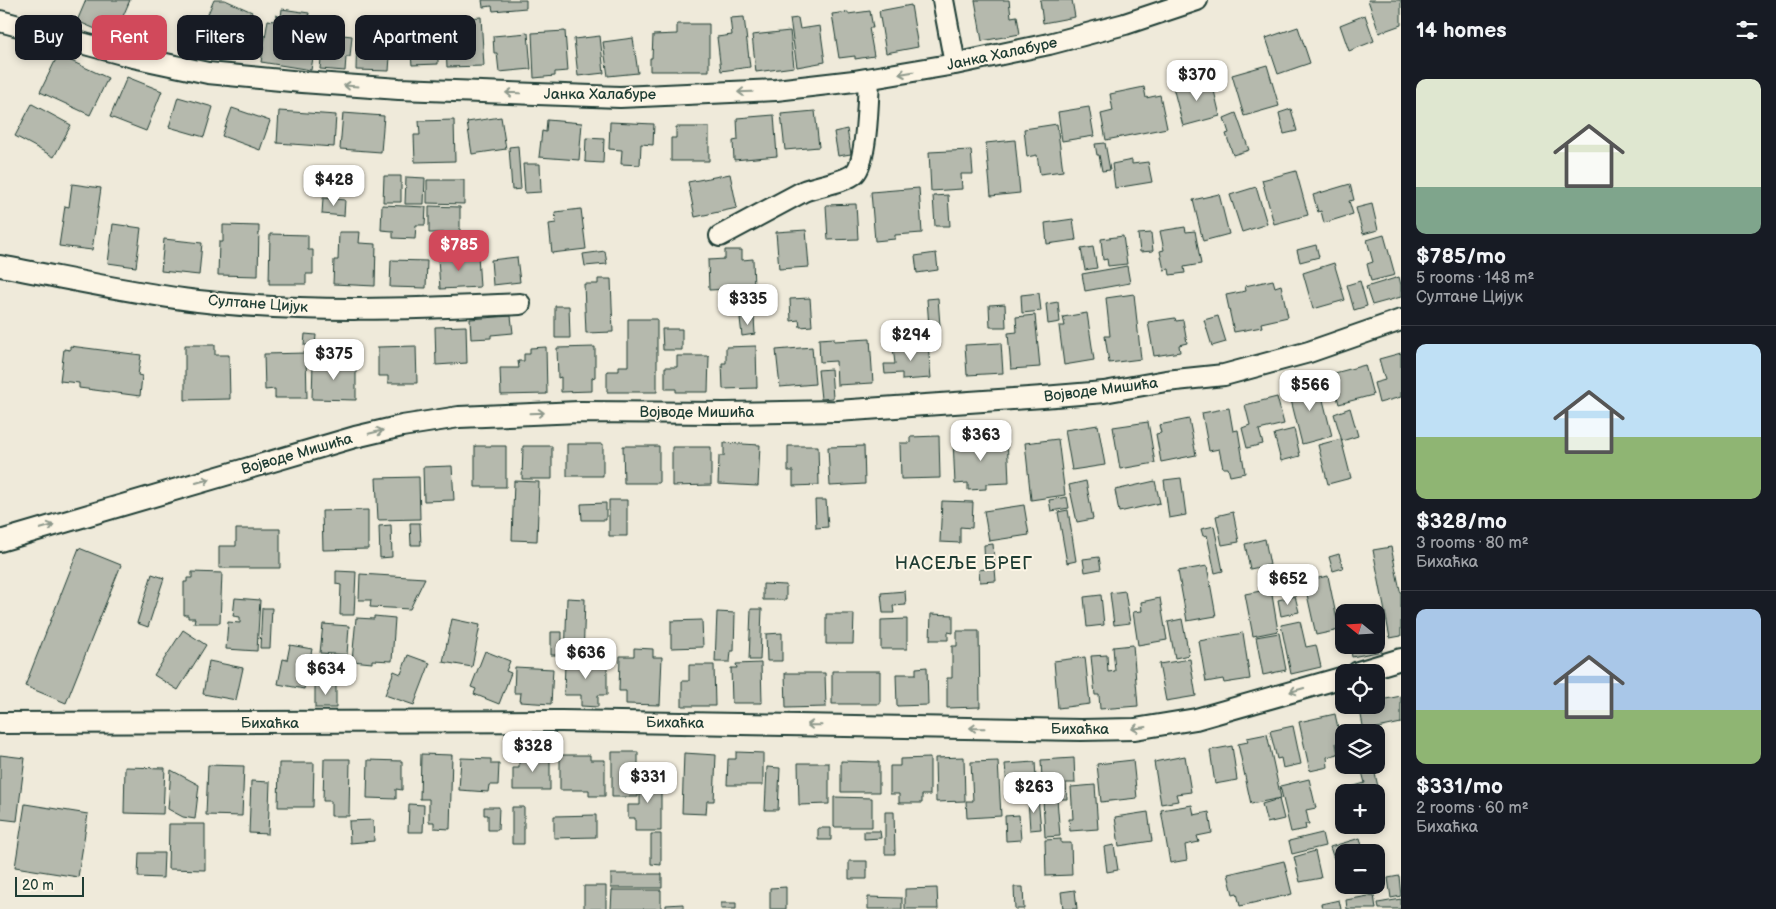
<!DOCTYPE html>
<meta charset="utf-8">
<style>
:root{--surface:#171b24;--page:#242831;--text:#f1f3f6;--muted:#9ea1a6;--line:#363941;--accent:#d1495b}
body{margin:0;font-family:"Balsamiq Sans",sans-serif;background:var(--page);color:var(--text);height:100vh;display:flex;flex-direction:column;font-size:19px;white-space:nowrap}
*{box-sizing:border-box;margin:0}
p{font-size:16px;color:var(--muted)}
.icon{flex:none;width:28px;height:28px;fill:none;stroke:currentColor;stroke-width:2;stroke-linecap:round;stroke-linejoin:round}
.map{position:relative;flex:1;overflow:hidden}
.details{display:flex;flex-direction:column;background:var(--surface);width:375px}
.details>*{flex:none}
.top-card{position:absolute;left:15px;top:15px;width:475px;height:45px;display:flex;gap:10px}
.needle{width:32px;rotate:288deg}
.tools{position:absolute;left:1335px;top:604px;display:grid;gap:10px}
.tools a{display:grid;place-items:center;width:50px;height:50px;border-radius:10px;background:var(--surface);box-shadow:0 2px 8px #0003;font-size:25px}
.scale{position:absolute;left:15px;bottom:12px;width:69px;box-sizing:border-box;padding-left:5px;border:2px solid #1f3d34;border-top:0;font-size:14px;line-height:18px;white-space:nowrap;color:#1f3d34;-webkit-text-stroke:4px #fcf5e5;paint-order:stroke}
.price{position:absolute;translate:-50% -42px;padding:0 11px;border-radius:10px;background:#fff;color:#222;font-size:16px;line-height:32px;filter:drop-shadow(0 1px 2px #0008)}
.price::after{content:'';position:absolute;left:50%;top:30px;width:15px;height:11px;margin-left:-8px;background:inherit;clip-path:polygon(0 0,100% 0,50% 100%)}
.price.active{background:var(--accent);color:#fff}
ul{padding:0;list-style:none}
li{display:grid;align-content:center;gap:10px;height:265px;padding:0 15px}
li+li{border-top:1px solid var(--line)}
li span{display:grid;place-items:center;height:155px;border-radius:10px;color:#555}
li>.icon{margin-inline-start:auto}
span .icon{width:90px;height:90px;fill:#fffc;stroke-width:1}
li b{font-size:21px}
h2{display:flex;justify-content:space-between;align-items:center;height:60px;padding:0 15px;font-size:21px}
.pill{padding:0 18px;border-radius:10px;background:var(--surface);box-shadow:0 2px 8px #0003;font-size:18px;line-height:45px}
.pill.active{background:var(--accent);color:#fff}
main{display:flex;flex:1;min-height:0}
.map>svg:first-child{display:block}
.building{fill:#b5b9ad;stroke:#1f3d34}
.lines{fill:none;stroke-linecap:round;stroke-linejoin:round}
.minor-casing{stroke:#1f3d34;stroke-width:24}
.minor{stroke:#fcf5e5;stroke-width:20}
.oneway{stroke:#8e998c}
.labels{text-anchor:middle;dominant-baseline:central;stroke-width:4;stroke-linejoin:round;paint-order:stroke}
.street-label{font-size:15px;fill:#1f3d34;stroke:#fcf5e5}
.quarter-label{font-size:18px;letter-spacing:1px;fill:#1f3d34;stroke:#fcf5e5}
</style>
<main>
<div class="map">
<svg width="1401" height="909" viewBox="0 0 1401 909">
<rect width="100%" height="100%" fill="#efeada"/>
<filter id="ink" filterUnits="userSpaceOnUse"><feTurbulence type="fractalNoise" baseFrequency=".02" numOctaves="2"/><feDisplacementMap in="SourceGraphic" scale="10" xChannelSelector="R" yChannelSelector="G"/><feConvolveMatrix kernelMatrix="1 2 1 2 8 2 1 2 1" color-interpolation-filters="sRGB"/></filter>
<g filter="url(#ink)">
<path class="building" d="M86,0H130L114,37L77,21Z
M214,0H225L252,12L236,46L201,30Z
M482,0H526V8L493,11L492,6L483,7Z
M975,0H1009L1011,17L1017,16L1020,34L982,41Z
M1040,0H1072L1075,17L1043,23Z
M1368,0H1401V25L1379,33Z
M911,5L918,47L886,53L879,11Z
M282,9L309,13L307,26L318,27L311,70L261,62L268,20L274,21L276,15L281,17Z
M870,11L873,28H869L874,56L855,59V56L839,58L832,14L848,12V14Z
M1365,15L1374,41L1349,51L1340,25Z
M325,17L335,18L334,34L352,36L350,57H346L345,71L320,69Z
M481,17L484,66L447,67L445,27L469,25L468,18Z
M744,17L750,67L721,71L717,37L732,35L730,18Z
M798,18L800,29L820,26L825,62L797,67L790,19Z
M677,24H709V71H650V58H652L653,35L677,34Z
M1298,27L1310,63L1278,74L1266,38Z
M357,29L395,31L394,56H390L389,71L356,70Z
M438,30V64L412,65L411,55H406L405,31Z
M565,31L568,71L555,72V76L534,78L532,33Z
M790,31L794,67L756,72L752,35Z
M528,33L531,69L499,72L497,53H494L493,36Z
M600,36L604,73L578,76L574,39Z
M633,38L638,73L608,76L603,42Z
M58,55L108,78L90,115L40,92Z
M1267,65L1279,106L1244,116L1232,75Z
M127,77L162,91L146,131L110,117Z
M1211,78L1220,116L1183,126L1173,87Z
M1144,87L1146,98L1160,95L1167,128L1106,140L1101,114L1113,111L1110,94Z
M178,97L213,107L204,137L169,127Z
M32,104L71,125L54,157L15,136Z
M1089,107L1094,136L1062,141L1058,112Z
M232,108L270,121L260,150L222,136Z
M1291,109L1297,131L1284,134L1279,113Z
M279,111L336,115L334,147L277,143Z
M815,111L819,147L785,150L781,114Z
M343,113L384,116L381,152L340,149Z
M1236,113L1249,150L1233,155L1226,134L1229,133L1224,118Z
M774,115L777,156L734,160L733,141L738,140L737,118Z
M501,117L506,149L472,154L467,122Z
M454,120L455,161L415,162L414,135H420L419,121Z
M547,120L582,123L579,160L539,157L542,131L546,132Z
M610,122L654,124L653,145L641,144L640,165L621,164L622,150L609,149Z
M1057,124L1063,171L1040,174L1037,155L1027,157L1024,129Z
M676,127H709V161H671V138H676Z
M847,129L851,154L838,156L834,132Z
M586,138L604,139L603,163L585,162Z
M1015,140L1020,193L991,196L986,143Z
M1105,143L1110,170L1102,171L1099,155H1097L1095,144Z
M518,146L521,189L512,190L509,147Z
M971,150L973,174H961L962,189L931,191L929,152Z
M1132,160V164L1148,162L1152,182L1115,188L1112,164Z
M523,164H540L541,192L525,193Z
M1296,171L1308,215L1274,224L1262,180Z
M730,174L737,208L695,217L688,182Z
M384,176H401V202H383Z
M406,177L425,178L424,204H405Z
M427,180H464V204L427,203Z
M72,184L101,188L92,250L59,246L65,206L69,207Z
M1350,184L1354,200L1349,201L1353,214L1324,223L1321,211L1318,212L1313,195Z
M1256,187L1267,224L1242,232L1230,195Z
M919,188L922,233L895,235V239L875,241L871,192Z
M1219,194L1229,234L1203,241L1193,200Z
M948,195L950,226H935L933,196Z
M323,198L345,200L344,216L322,214Z
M856,204L858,239L828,240L826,205Z
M1372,204L1378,230L1363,234L1356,208Z
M382,205L426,207L425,225H416L415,239L393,238V231L381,230Z
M429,206L460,207V233H429Z
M581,209L586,249L552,253L549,224L556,223L555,212Z
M1073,219L1076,240L1047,244L1045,223Z
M113,224L141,228L136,267L108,263Z
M223,225L259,226L258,276L218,275L219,242H223Z
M1185,227L1186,232L1195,231L1201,264L1184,267L1185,273L1170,275L1169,269L1164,270L1160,251L1164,250L1160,231Z
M806,230L809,267L779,269L776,232Z
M339,232H360L359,243L376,244L375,286L333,284L334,260H338Z
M1151,233L1153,251L1140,252L1138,234Z
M270,234L308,235V250H313V274H306V284H269Z
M1384,235L1395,275L1371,281L1367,264L1373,262L1367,240Z
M1123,236L1127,264L1108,266L1107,259L1103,260L1101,239Z
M164,239L202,243L199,275L161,271Z
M1316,245L1319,257L1300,262L1297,250Z
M1093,247L1097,268L1085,270L1081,249Z
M725,250H742V260L753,259L754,288L709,290L708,260L725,259Z
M605,251L607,264L585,266L583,254Z
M936,253L938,270L917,273L915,256Z
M478,255L480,287L440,289L438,258Z
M517,257L520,282L493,285L491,260Z
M391,260L427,261L426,288L390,287Z
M1334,263L1345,300L1313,309L1303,273Z
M1127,266L1130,283L1085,291L1082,274Z
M1399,277L1401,285V297L1372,305L1366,287Z
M598,279H611L613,332L586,333L584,284H598Z
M1273,280L1275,287L1281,285L1288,317L1261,323L1262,327L1234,332L1226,295L1246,291L1245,286Z
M1360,281L1367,306L1354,310L1347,285Z
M1039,293L1041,311L1022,313L1021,295Z
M1134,294L1141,359L1109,363L1105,336H1110L1106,298Z
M810,298L812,326L800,327L799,320L791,321L790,299Z
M938,298L940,326L929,327L927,299Z
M1058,302L1060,322L1048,324L1046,304Z
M1005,304L1006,327H990L989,305Z
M555,306H569L570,338H555Z
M1087,313L1094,360L1064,365L1059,326H1065L1063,317Z
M1035,315L1040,367L1011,369L1008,333L1017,332L1016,317Z
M511,316L513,333L491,335V338L471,339L470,319Z
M1218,316L1226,342L1212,346L1204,320Z
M754,317L755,334L742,336L740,318Z
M1175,318L1176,321L1183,320L1187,343L1179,345L1180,352L1154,356L1148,322Z
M628,319H657V392H607V371H619V366H628Z
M466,326L467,363L436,365L435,327Z
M662,329H682V350H663Z
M305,334L316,335L315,346L304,345Z
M834,338V341L870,339L873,383L837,385L836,361L820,362L819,339Z
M1001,343L1003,373L967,375L965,345Z
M928,344L931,378L902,380V373L885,374L884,364H895L893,347Z
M185,345H215V355H229L230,399L185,400Z
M70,346L141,355L138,375L142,376L140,396L79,388V383L60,381L64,349L70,350Z
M416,346L417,383H388V376H378V347Z
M756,346L757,388L723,389L722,363H726V347Z
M546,347L547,394L501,395L500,368H519L518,361H524V354H530V348Z
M595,347V377L592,378V391L561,392V377L558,378L557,348Z
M812,347L815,384L780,387L776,350Z
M306,353L307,398H275V389L265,390L264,354Z
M1401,353V397L1379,403L1374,383L1385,380L1379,359Z
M677,356H709L708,392H676V389H665V367H677Z
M313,362L356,363V400L312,399Z
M1365,365L1373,395L1339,404L1331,374Z
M831,369L833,398L821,399L818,370Z
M1318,380L1332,436L1302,444L1288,388Z
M1277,397L1284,424L1259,430L1263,444L1247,448L1242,428L1250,425L1245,405Z
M1229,408L1233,431L1238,430L1245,473L1230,476L1228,468H1223L1219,449L1209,451L1202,413Z
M1350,408L1358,436L1342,441L1334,414Z
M1189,419L1196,455L1161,462L1156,434L1161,433L1159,425Z
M1148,422L1155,463L1120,469L1113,427Z
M1098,425L1105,465L1072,470L1065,430Z
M1294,429L1300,456L1281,461L1274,434Z
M939,436L940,478L901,479L900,443H910V437Z
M1007,436L1009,483L986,484V489L968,490V483L955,484L953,439Z
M1058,439L1065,495L1031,500L1025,443Z
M1341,439L1351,478L1328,484L1318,445Z
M724,443L760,445L758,486L718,484L719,456H724Z
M567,444H603V476H567Z
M475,446H506V487H475Z
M523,446H552V479H522Z
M623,446H659V483H624Z
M788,446H818L819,485L793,486V471H788Z
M864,446L865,484L830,486L828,447Z
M672,447H711V485L672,486Z
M452,466L454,500L424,501L423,467Z
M419,477L420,519L378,520L376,478Z
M1181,478L1186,515L1169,518L1164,480Z
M514,481L539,482L537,541L512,540Z
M1086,481L1093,519L1077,522L1069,485Z
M1155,481L1160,503L1119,512L1115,490Z
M1067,497L1069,508L1051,511L1049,500Z
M609,500H627V536H609Z
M815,500H826L828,527L816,528Z
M942,501L973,502L972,528L960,527V543L940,542Z
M606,503V520H582L581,504Z
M1024,505L1029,535L989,541L984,511Z
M368,510V549L323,550L322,511Z
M1068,510L1076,561L1067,563L1058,512Z
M1233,512L1239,542L1222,545L1216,516Z
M410,523H420L421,545H411Z
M391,525L392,557L380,558L379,526Z
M1214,526L1223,571L1215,573L1207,535L1203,536L1201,529Z
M236,529H280V568H219V546H236Z
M1265,539L1270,565L1250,569L1245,544Z
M993,544L996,581L980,582L979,570L985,569L984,545Z
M1391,547L1401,595V636L1390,638L1373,550Z
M79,548L121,565L66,703L25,686Z
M1339,554L1343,568L1333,571L1329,557Z
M1099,557L1101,569L1085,572L1083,559Z
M1207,566L1216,616L1187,621L1178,571Z
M336,571L356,572L354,615H340L341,585L336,584Z
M192,572L222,573L220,623H194L195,618H188V615H184V582H187V578H192Z
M152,574L164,578L148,627L137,623Z
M360,574L425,578L410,609L370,607L371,600H359Z
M1328,576L1339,630L1316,635L1304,581Z
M763,584L786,585V600H763Z
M1271,589L1278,631L1253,636L1245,594Z
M905,591L906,605L893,606L894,613H883L881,593Z
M1125,591L1130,623L1114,625L1110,593Z
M1101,595L1104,625L1087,627L1084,597Z
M1295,596L1299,612L1281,616L1278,600Z
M235,598L260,600L257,651L226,649L228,622L240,623V617L233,616Z
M567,598L585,599L583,661L565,660Z
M1160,598L1167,640L1138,645L1133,612L1142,611L1141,602Z
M262,608H272L270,648H260Z
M751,609H762L760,660H749Z
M717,612L735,613L734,651H731L730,662H715Z
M826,614H854L853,644H826Z
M931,614L953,615V633L948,632V640H930Z
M374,616L395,618L392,661L372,660V663L352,661L356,618L374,619Z
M452,619L480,625L472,667L443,662Z
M907,619V649H881V620Z
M1182,619L1189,655L1175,658L1168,622Z
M702,620L703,647L671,648V621Z
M1300,621L1306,647L1316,645L1321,667L1291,674L1281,625Z
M1376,622L1382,651L1352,657L1350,645H1376Z
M323,624L349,626L347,655L320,653Z
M183,630L206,645L178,690L154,675Z
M957,631H979L980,707L947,708V678H952V646H957Z
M551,632H562V655H551Z
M782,633V661H767L766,634Z
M1243,633L1250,679L1224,683L1223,679L1206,682L1199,641Z
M1279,633L1286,670L1263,675L1256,637Z
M290,645L312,649L304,689L278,684L283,659L287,660Z
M1133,645L1138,706L1100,709L1099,695H1095L1091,656L1107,655L1108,672L1115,671L1113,647Z
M634,648L653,649V657H662L660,705L626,704V691H619L620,656H634Z
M485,651L510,661L506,671L511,673L499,704L474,694L476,689L471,687Z
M585,653H599L598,664H607V695H598V707L581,706V695H564L565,662H585Z
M408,655L430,663L414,705L385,695L394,671L401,674Z
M1085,657L1090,704L1058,708L1054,661Z
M1190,659L1196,696L1166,701L1159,664Z
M209,661L243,668L236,700L203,694Z
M761,663L762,703H732L731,668H737L736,664Z
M689,665H714L715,706H682V681H689Z
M515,667L553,669L551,704L520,702L521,693H514Z
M927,667L928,705L897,706L896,674H916V668Z
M832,671H880V704H832Z
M785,673H825L826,707L786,708Z
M315,685H336V708H315Z
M1401,696V723L1364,731L1359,705H1376V701Z
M1335,714L1341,742L1336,743L1338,754L1327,757L1328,767L1310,771L1299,722Z
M1293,726L1301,764L1283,768L1281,758L1277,759L1270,731Z
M1267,734L1281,798L1251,804L1238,744L1248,742L1247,738Z
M1232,746L1237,780L1215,784L1210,750Z
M612,752H638V797H612Z
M736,752L763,753V785H727L728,759H736Z
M684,753L716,755L714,801H707L706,814L682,813Z
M421,754L452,755L450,829L434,828V822H429V799H420Z
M0,755L25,758L17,821L0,819Z
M550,755V790H513V768H519V756Z
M560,755H590V760H605V796H589V790H560Z
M1185,756L1191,792L1176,794L1178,801L1161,804L1154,762Z
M964,757L965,801L936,802L935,758Z
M461,758L491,759V764H499L498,785H489L488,792L459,790Z
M930,758V795H922V803H899V794H890V766H900V759Z
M1074,758L1075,783H1066L1067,799H1057L1060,836L1045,837L1041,760Z
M324,759H350L349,816H331V801H323Z
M368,760L402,761V790L396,789V799L367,798Z
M1133,760L1137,798L1101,802L1097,764Z
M841,761L879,762V792H841Z
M998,761L1001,816L967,818L966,801H973L971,762Z
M1035,762L1037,795L1008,797L1005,764Z
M279,763H314L313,807H278Z
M798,763H829V804L799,805Z
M208,765L244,766L242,816L206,815Z
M1373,765L1379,791L1348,792L1347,788L1365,783L1361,768Z
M125,767L165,768L163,814L124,813Z
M767,767L780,768L778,810H765Z
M171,770L199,785L195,819L183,817L168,809Z
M640,772H661V831H635V818H628V805H640Z
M1309,779L1316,808L1306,810L1309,824H1305L1306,829L1291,832L1280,786Z
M251,781L270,782L268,834L249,833Z
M1095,785L1098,829L1070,831L1069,819H1073L1071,787Z
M834,797L872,798V827H834Z
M1038,798L1041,829L1030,830L1028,799Z
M1279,799L1284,819L1267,823L1262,804Z
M25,804L88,814L78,877L15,867Z
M409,804L424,805L423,832H408Z
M1192,805L1194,815L1209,812L1212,833L1197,836L1199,842L1185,845L1187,860L1170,863L1161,810Z
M484,807H499L498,830H488V815H484Z
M512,807H524V844H512Z
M885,812H894L895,854H885Z
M1148,812L1152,841L1119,846L1115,817Z
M596,815V837L554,838V816Z
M1019,815L1021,840L1006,841L1005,816Z
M373,820L374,841L350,843L349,821Z
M169,824H205V870L168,869Z
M818,828H831V840H818Z
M864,831H880L881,838L864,839Z
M1322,833L1325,846L1292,854L1289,841Z
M651,834H661V865L651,864Z
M1360,838L1363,850L1355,852H1344V856L1334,859L1330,847Z
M1061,839V843H1071L1072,875L1046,876L1045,840Z
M1114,845L1118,870L1107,872L1104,847Z
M1315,851L1321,878L1300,882L1294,857Z
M139,853H164L163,878L138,877Z
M849,861H867V879H849Z
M1284,861L1292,894L1240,906L1237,893L1233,894L1228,874Z
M611,874H662V888H611Z
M1399,876L1401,896L1391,898L1388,878Z
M584,886H606V909H584Z
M786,887V909H770V888Z
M1014,887H1023L1024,909H1015Z
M937,888L938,909H905V889Z
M612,890H661V909H611Z
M1075,890L1077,909H1063L1061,892Z
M1374,895L1376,909H1347L1346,900Z
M868,897L902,898V909H868Z
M1401,899V909H1379L1378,903Z
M1339,900L1341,909H1322L1321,904Z
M721,903H736V909H721Z
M683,904V909H666V905Z"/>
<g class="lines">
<defs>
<path id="minor" d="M943,0L955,64
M0,21L133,57L208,73L302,82L399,89L620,97L776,90L854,81L955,64L1049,44L1125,24L1197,0
M720,236L804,191C816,186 846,182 855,173C867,161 868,98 869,79
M0,266C66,278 131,293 198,301C305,313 412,309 520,304
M0,541L355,437L402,426L459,417L579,412L725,413L837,411L1043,397L1104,392L1166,381L1224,375L1309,352L1401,320
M1358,672L1401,659
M0,723L561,721L1081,730L1135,729L1196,719L1344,677"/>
</defs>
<use href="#minor" class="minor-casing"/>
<use href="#minor" class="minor"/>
</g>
<defs><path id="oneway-shaft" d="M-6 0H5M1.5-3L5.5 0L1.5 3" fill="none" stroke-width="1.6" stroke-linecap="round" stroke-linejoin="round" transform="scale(1.25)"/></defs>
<g class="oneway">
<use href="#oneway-shaft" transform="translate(906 73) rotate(171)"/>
<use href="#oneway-shaft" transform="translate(351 86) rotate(-176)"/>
<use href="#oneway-shaft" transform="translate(745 92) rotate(178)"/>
<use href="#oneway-shaft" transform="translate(513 93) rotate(-178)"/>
<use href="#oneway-shaft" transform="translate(537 413) rotate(-2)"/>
<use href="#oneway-shaft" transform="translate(376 432) rotate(-13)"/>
<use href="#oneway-shaft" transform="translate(203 481) rotate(-16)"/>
<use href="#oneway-shaft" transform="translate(47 527) rotate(-16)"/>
<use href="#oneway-shaft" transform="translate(1297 690) rotate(164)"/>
<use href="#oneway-shaft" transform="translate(814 725) rotate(-179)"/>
<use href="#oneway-shaft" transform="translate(977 728) rotate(-179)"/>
<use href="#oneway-shaft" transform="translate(1139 728) rotate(173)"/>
</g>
</g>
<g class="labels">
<g class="street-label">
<text transform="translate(1002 54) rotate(-12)">Јанка Халабуре</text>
<text x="600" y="94">Јанка Халабуре</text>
<text transform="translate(258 304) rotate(4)">Султане Цијук</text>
<text transform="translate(1101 390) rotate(-7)">Војводе Мишића</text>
<text x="697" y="412">Војводе Мишића</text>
<text transform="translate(297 454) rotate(-16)">Војводе Мишића</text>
<text x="270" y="723">Бихаћка</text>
<text transform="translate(675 723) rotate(1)">Бихаћка</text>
<text x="1080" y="729">Бихаћка</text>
</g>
<g class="quarter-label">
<text x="964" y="563">НАСЕЉЕ БРЕГ</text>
</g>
</g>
</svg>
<div class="tools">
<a><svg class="needle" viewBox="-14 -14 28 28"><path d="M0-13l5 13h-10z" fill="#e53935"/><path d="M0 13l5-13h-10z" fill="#9ea1a6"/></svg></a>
<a><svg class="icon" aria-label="locate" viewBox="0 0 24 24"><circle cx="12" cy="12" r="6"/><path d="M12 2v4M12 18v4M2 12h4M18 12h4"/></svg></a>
<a><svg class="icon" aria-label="layers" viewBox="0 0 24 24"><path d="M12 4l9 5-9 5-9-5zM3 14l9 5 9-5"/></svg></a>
<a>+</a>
<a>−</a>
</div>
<div class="scale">20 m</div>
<b class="price" style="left:1197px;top:102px">$370</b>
<b class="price" style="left:334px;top:207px">$428</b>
<b class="price active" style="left:459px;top:272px">$785</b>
<b class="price" style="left:748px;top:326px">$335</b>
<b class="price" style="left:911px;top:362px">$294</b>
<b class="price" style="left:334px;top:381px">$375</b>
<b class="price" style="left:1310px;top:412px">$566</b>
<b class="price" style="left:981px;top:462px">$363</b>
<b class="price" style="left:1288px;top:606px">$652</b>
<b class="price" style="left:586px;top:680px">$636</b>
<b class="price" style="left:326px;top:696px">$634</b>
<b class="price" style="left:533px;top:773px">$328</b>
<b class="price" style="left:648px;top:804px">$331</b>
<b class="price" style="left:1034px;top:814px">$263</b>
<div class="top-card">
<a class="pill">Buy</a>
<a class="pill active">Rent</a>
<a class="pill">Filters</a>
<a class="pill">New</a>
<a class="pill">Apartment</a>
</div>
</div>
<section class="details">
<h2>14 homes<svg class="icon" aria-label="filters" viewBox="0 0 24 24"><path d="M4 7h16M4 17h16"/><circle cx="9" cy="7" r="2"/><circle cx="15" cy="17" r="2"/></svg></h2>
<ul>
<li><span style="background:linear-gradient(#dfe7d0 70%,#7fa58c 0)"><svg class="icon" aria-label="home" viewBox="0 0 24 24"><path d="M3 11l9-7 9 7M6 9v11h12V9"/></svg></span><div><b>$785/mo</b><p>5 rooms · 148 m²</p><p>Султане Цијук</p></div></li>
<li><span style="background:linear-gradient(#bfe0f5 60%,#8fb573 0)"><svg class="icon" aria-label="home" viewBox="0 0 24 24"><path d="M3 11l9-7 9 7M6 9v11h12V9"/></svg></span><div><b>$328/mo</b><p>3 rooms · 80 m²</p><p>Бихаћка</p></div></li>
<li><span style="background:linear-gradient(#a9c7e8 65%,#8fb573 0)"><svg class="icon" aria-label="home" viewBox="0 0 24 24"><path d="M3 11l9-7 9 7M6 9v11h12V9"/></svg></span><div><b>$331/mo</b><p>2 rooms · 60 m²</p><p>Бихаћка</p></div></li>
</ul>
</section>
</main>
